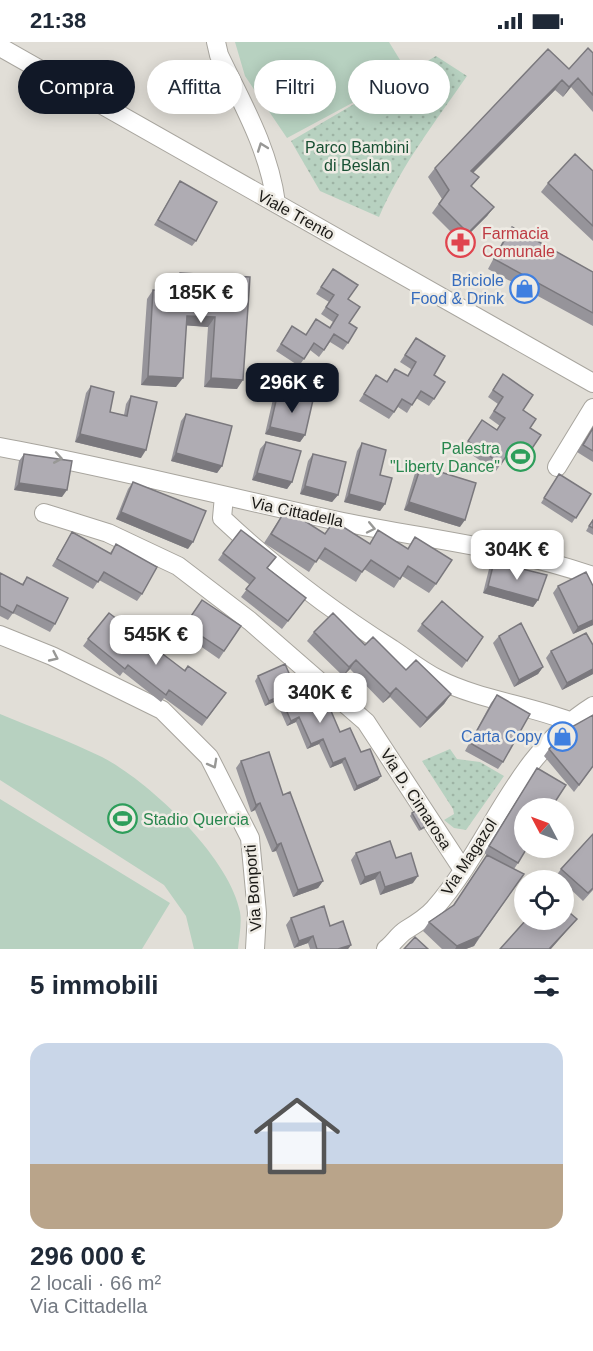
<!DOCTYPE html>
<html lang="it">
<meta charset="utf-8">
<style>
:root{--surface:#fff;--page:#f2f2f3;--text:#1f2937;--muted:#747a83;--line:#e0e1e3;--accent:#111827}
body{margin:0;font-family:Helvetica,sans-serif;background:var(--page);color:var(--text);height:100vh;display:flex;flex-direction:column;font-size:22px;white-space:nowrap}
*{box-sizing:border-box;margin:0}
p{font-size:20px;color:var(--muted)}
.icon{flex:none;width:33px;height:33px;fill:none;stroke:currentColor;stroke-width:2;stroke-linecap:round;stroke-linejoin:round}
.map{position:relative;height:907px;overflow:hidden}
.panel{display:flex;flex-direction:column;background:var(--surface);flex:1}
.panel>*{flex:none}
.guide{position:absolute;left:18px;top:18px;width:558px;height:54px;display:flex;gap:12px}
.needle{width:39px;rotate:311deg}
.tools{position:absolute;left:514px;top:756px;display:grid;gap:12px}
.tools a{display:grid;place-items:center;width:60px;height:60px;border-radius:50%;background:var(--surface);box-shadow:0 3px 15px #0003;font-size:30px}
.price{position:absolute;translate:-50% -51px;padding:0 14px;border-radius:12px;background:#fff;color:#222;font-size:20px;line-height:39px;filter:drop-shadow(0 2px 3px #0008)}
.price::after{content:'';position:absolute;left:50%;top:36px;width:18px;height:14px;margin-left:-9px;background:inherit;clip-path:polygon(0 0,100% 0,50% 100%)}
.price.current{background:var(--accent);color:#fff}
ul{padding:0;list-style:none}
li{display:grid;align-content:center;gap:12px;height:318px;padding:0 30px}
li+li{border-top:2px solid var(--line)}
li span{display:grid;place-items:center;height:186px;border-radius:18px;color:#555}
li>.icon{margin-inline-start:auto}
span .icon{width:108px;height:108px;fill:#fffc;stroke-width:1}
li b{font-size:26px}
h2{display:flex;justify-content:space-between;align-items:center;height:72px;padding:0 30px;font-size:26px}
.chip{padding:0 21px;border-radius:27px;background:var(--surface);box-shadow:0 3px 15px #0003;font-size:21px;line-height:54px}
.chip.current{background:var(--accent);color:#fff}
.status{display:flex;justify-content:space-between;align-items:center;height:42px;padding:0 30px;background:var(--surface);direction:ltr}
.status svg{height:16px;fill:currentColor}
.map>svg:first-child{display:block}
.park{fill:url(#park-dots)}
.garden{fill:#b7d1c0}
.lines{fill:none;stroke-linecap:round;stroke-linejoin:round}
.street-casing{stroke:#a8a59e;stroke-width:20}
.street{stroke:#fff;stroke-width:18}
.wall{fill:#96949a}
.shaded-wall{fill:#7a787d}
.building{fill:#afacb3;stroke:#7a787d;stroke-width:1.5}
.oneway{stroke:#989896}
.labels{text-anchor:middle;dominant-baseline:central;stroke-width:5;stroke-linejoin:round;paint-order:stroke}
.park-label{font-size:16px;fill:#185033;stroke:#eeebe4}
.street-label{font-size:16px;fill:#1a1916;stroke:#eeebe4}
.health-label{font-size:16px;fill:#be3a42;stroke:#eeebe4;text-anchor:start}
.shop-label{font-size:16px;fill:#366cbe;stroke:#eeebe4;text-anchor:end}
.leisure-label{font-size:16px;fill:#27864d;stroke:#eeebe4;text-anchor:end}
</style>
<div class="status"><b>21:38</b><svg viewBox="0 0 49 12"><path d="M0 12V9h3v3zM5 12V6h3v6zM10 12V3h3v9zM15 12V0h3v12zM26 1h20v11H26zM47 4h2v5h-2z"/></svg></div>
<div class="map">
<svg width="593" height="907" viewBox="0 0 593 907">
<defs>
<pattern id="park-dots" width="8" height="8" patternUnits="userSpaceOnUse" patternTransform="scale(1.5)"><rect width="8" height="8" fill="#b7d1c0"/><path d="M2 2h.1M6 6h.1" fill="none" stroke="#9db3a4" stroke-width="1.8" stroke-linecap="round"/></pattern>
</defs>
<rect width="100%" height="100%" fill="#e1ded7"/>
<path class="park" d="M436,14L467,34C435,80 401,124 379,175L320,149L291,99Z
M450,707L457,717L480,720L504,734L466,788L454,786L444,778L454,772L453,767L422,719Z"/>
<path class="garden" d="M235,0H389L408,31L287,96L245,34Z
M383,48L391,50L398,61V68L367,85L361,83L354,72L355,66Z
M0,672C34,686 69,699 102,715C150,740 230,816 240,870C242,881 239,896 238,907H194L186,874L164,843L0,738Z
M0,757L170,861L142,907H0Z"/>
<g class="lines">
<defs>
<path id="street" d="M216,0L219,13C242,61 269,107 276,161
M0,5L593,341
M0,405C115,426 229,456 343,480C426,497 513,506 593,534
M557,425L593,366
M224,454L222,476C274,525 332,569 392,607C407,617 422,629 438,637C477,657 527,663 569,679
M44,471L108,491L178,524L250,579L366,680L463,828
M0,593L52,614L162,668L209,715L250,796L257,871L255,907
M386,907C393,902 398,893 406,888C416,882 426,876 434,867C494,798 512,715 593,664"/>
</defs>
<use href="#street" class="street-casing"/>
<use href="#street" class="street"/>
</g>
<path class="wall" d="M593,11V70L571,45L563,55L555,48L473,131L472,145L494,165L487,174L461,200L432,171L442,157L428,135L435,126L569,27Z
M593,129V199L541,150L548,141Z
M180,139L196,199L192,204L154,183Z
M512,185L593,230V284L488,227L505,195Z
M333,227L348,257L349,281L348,301L343,308L330,300L319,315L310,308L299,324L276,309L292,284L305,293L329,286L333,280L321,272L329,260L316,252Z
M180,231L250,235L237,347L204,345L208,285L186,283L176,345L141,343L147,257L153,248L173,249V240Z
M416,296L434,333V357L429,364L416,356L407,371L398,365L389,377L359,359L376,333L387,340L395,327L407,334L411,327L400,320Z
M503,332L523,368L530,386L541,393L522,421L508,411L496,429L463,407L482,378L497,388L500,384L489,376L498,362L488,355Z
M91,344L110,370L124,373L126,362L131,354L141,416L75,400L86,351Z
M278,350L305,393L300,400L265,392L273,357Z
M186,372L222,424L217,431L171,419L181,379Z
M593,385V420L577,410Z
M266,400L292,440L287,447L252,438L260,407Z
M362,401L380,433L385,462L380,469L344,460L357,409Z
M24,412L62,455L14,448L19,419Z
M313,412L338,453L332,460L300,452L308,419Z
M421,424L460,485L404,468L415,431Z
M559,432L591,452L572,481L541,461Z
M133,440L188,507L116,477L128,447Z
M286,467L325,492L334,479L369,502L378,488L436,542L429,551L402,534L394,546L364,527L356,540L318,516L309,530L264,501Z
M593,477V493L586,489Z
M72,490L110,511L116,502L142,552L137,559L99,538L93,547L52,524Z
M223,511L268,526L306,556L282,587L241,555L250,543L218,518Z
M494,520L538,558L533,565L483,551L489,527Z
M0,531L22,542L27,535L55,582L50,590L13,571L8,578L0,574Z
M558,544L593,583L573,592L553,551Z
M202,558L241,584L219,617L180,590Z
M422,582L483,595L462,626L417,589Z
M314,590L365,603L406,628L451,652L444,662L420,686L390,655L383,661L350,627L343,634L307,599Z
M499,594L543,625L538,632L514,645L493,601Z
M88,597L184,628L188,624L226,651L202,684L164,656L161,660L123,630L120,634L83,604Z
M593,603V632L562,648L546,616L551,609Z
M258,634L296,647L318,666L361,710L378,738L354,749L342,721L330,726L319,702L307,707L296,680L287,684L276,659L265,664L255,639Z
M497,653L503,720L498,727L465,709L491,661Z
M549,707L593,725L574,750L544,714Z
M241,719L283,753L323,839L318,846L293,855L276,809L272,810L255,768L251,770L236,726Z
M537,726L518,821L514,827L524,832L474,904L466,907H442L423,889L429,880L453,863L487,813L484,811Z
M412,771L426,784L425,786L419,789L410,774Z
M593,792V848L583,859L564,841V838H561L556,834L561,827Z
M356,811L396,816L413,841L380,853L375,837L360,843L351,818Z
M291,876L330,884L351,903L348,907H310L308,901L294,906L286,883Z"/>
<path class="shaded-wall" d="M578,36L571,45L563,55L569,45Z
M562,38L555,48L465,139L471,129Z
M494,165L487,174L461,200L468,191Z
M187,274L215,275L208,285L180,283Z
M148,334L183,336L176,345L141,343Z
M211,336L243,338L237,347L204,345Z
M270,385L305,393L300,400L265,392Z
M80,392L146,408L141,416L75,400Z
M176,411L222,424L217,431L171,419Z
M257,431L292,440L287,447L252,438Z
M19,441L67,448L62,455L14,448Z
M305,444L338,453L332,460L300,452Z
M349,452L385,462L380,469L344,460Z
M409,460L465,478L460,485L404,468Z
M121,470L193,500L188,507L116,477Z
M488,544L538,558L533,565L483,551Z
M593,578V583L573,592L578,585Z
M356,618L350,627L343,634L349,625Z
M543,625L538,632L514,645L519,638Z
M593,627V632L562,648L567,641Z
M396,646L390,655L383,661L390,652Z
M451,652L444,662L420,686L427,676Z
M280,654L276,659L265,664L269,659Z
M299,675L296,680L287,684L291,679Z
M323,697L319,702L307,707L311,702Z
M345,716L342,721L330,726L333,721Z
M381,734L378,738L354,749L357,744Z
M260,761L255,768L251,770L256,763Z
M281,801L276,809L272,810L277,803Z
M380,830L375,837L360,843L365,835Z
M418,834L413,841L380,853L385,845Z
M323,839L318,846L293,855L298,848Z
M577,877L571,884L551,907H549Z
M313,894L308,901L294,906L299,899Z
M480,894L474,904L466,907H455L457,904Z
M351,903L348,907H338Z"/>
<path class="building" d="M588,6L593,11V53L578,36L569,45L562,38L471,129L479,135L471,144L494,165L468,191L439,162L449,148L435,126L548,7L569,27Z
M575,112L593,129V184L548,141Z
M180,139L217,160L196,199L158,178Z
M512,185L593,230V271L494,217Z
M333,227L358,243L348,257L360,265L349,281L357,286L348,301L334,292L324,308L314,301L304,317L281,302L292,284L306,293L316,277L330,286L338,273L326,265L334,253L321,245Z
M180,231L250,235L243,338L211,336L215,275L187,274L183,336L148,334L153,248L179,249Z
M416,296L445,314L434,333L445,340L434,357L421,349L412,363L402,357L394,370L364,352L376,333L387,340L395,327L408,334L416,320L405,313Z
M503,332L533,353L523,368L536,377L530,386L541,393L527,414L513,404L501,422L468,399L482,378L497,388L505,376L494,369L503,355L493,348Z
M91,344L114,350L110,370L127,374L131,354L157,360L146,408L80,392Z
M278,350L313,358L305,393L270,385Z
M186,372L232,384L222,424L176,411Z
M593,386V409L583,403Z
M266,400L301,409L292,440L257,431Z
M362,401L386,408L380,433L392,436L385,462L349,452Z
M24,412L72,419L67,448L19,441Z
M313,412L346,420L338,453L305,444Z
M421,424L476,441L465,478L409,460Z
M559,432L591,452L576,476L544,456Z
M133,440L206,469L193,500L121,470Z
M286,467L325,492L334,479L370,502L378,488L408,507L415,495L452,518L436,542L408,524L400,537L371,518L362,530L325,506L316,520L271,492Z
M593,478V486L589,484Z
M241,488L276,515L267,526L306,556L288,579L246,547L255,536L223,511Z
M72,490L111,512L116,502L157,525L142,552L104,530L98,540L57,517Z
M494,520L547,533L538,558L488,544Z
M586,530L593,544V578L578,585L558,544Z
M0,531L23,543L27,535L68,556L55,582L17,563L13,571L0,564Z
M202,558L241,584L224,609L185,583Z
M442,559L483,595L467,619L422,582Z
M109,571L185,629L188,624L226,651L207,676L169,648L166,653L128,623L125,627L88,597Z
M333,571L365,603L373,595L406,628L416,618L451,652L427,676L396,646L390,652L356,618L349,625L314,590Z
M521,581L543,625L519,638L499,594Z
M586,591L593,603V627L567,641L551,609Z
M285,622L296,647L307,642L318,666L328,662L340,690L350,686L361,710L370,707L381,734L357,744L345,716L333,721L323,697L311,702L299,675L291,679L280,654L269,659L258,634Z
M497,653L530,672L503,720L470,701Z
M593,673V724L579,743L549,707L568,687Z
M269,710L283,753L290,750L323,839L298,848L281,801L277,803L260,761L256,763L241,719Z
M537,726L566,743L551,766H525V806H527L518,821L489,804Z
M417,768L426,784L421,787L412,771Z
M593,792V846L588,851L561,827Z
M390,799L396,816L411,811L418,834L385,845L380,830L365,835L356,811Z
M487,813L524,832L480,894L457,904L429,880L454,863Z
M324,864L330,884L343,879L351,903L338,907H317L313,894L299,899L291,876Z
M564,866L577,877L549,907H500L526,878H564Z
M415,895L428,907H404Z"/>
<defs><path id="oneway-chevron" d="M-2-3.5L2.5 0L-2 3.5" fill="none" stroke-width="1.6" stroke-linecap="round" stroke-linejoin="round" transform="scale(1.5)"/></defs>
<g class="oneway">
<use href="#oneway-chevron" transform="translate(262 105) rotate(-110)"/>
<use href="#oneway-chevron" transform="translate(58 416) rotate(10)"/>
<use href="#oneway-chevron" transform="translate(371 486) rotate(12)"/>
<use href="#oneway-chevron" transform="translate(54 615) rotate(25)"/>
<use href="#oneway-chevron" transform="translate(213 722) rotate(61)"/>
</g>
<defs>
<symbol id="pharmacy-ring" viewBox="-11 -11 22 22"><circle r="9.5" fill="#eeebe4" stroke="#e0444e" stroke-width="1.5"/><path d="M-2-6h4v4h4v4h-4v4h-4v-4h-4v-4h4Z" fill="#e0444e"/></symbol>
<symbol id="shop-ring" viewBox="-11 -11 22 22"><circle r="9.5" fill="#eeebe4" stroke="#3f7fe0" stroke-width="1.5"/><path d="M-5-2.5h2.3a2.7 3.5 0 0 1 5.4 0H5L5.5 6h-11ZM-1.5-2.5h3a1.5 2.3 0 0 0-3 0Z" fill="#3f7fe0"/></symbol>
<symbol id="stadium-ring" viewBox="-11 -11 22 22"><circle r="9.5" fill="#eeebe4" stroke="#2e9e5b" stroke-width="1.5"/><path d="M0-5a6.5 5 0 1 0 0 10a6.5 5 0 1 0 0-10ZM-3.5-1.8h7v3.6h-7Z" fill="#2e9e5b"/></symbol>
</defs>
<g fill-rule="evenodd">
<use href="#pharmacy-ring" x="444" y="184" width="33" height="33"/>
<use href="#shop-ring" x="508" y="230" width="33" height="33"/>
<use href="#stadium-ring" x="504" y="398" width="33" height="33"/>
<use href="#shop-ring" x="546" y="678" width="33" height="33"/>
<use href="#stadium-ring" x="106" y="760" width="33" height="33"/>
</g>
<g class="labels">
<g class="park-label">
<text x="357" y="105">Parco Bambini<tspan x="357" dy="18">di Beslan</tspan></text>
</g>
<g class="street-label">
<text transform="translate(296 173) rotate(29)">Viale Trento</text>
<text transform="translate(297 470) rotate(12)">Via Cittadella</text>
<text transform="translate(416 757) rotate(57)">Via D. Cimarosa</text>
<text transform="translate(469 815) rotate(-57)">Via Magazol</text>
<text transform="translate(253 846) rotate(-94)">Via Bonporti</text>
</g>
<g class="health-label">
<text x="482" y="191">Farmacia<tspan x="482" dy="18">Comunale</tspan></text>
</g>
<g class="shop-label">
<text x="504" y="238">Briciole<tspan x="504" dy="18">Food &amp; Drink</tspan></text>
<text x="542" y="694">Carta Copy</text>
</g>
<g class="leisure-label">
<text x="500" y="406">Palestra<tspan x="500" dy="18">"Liberty Dance"</tspan></text>
<text x="143" y="777" text-anchor="start">Stadio Quercia</text>
</g>
</g>
</svg>
<div class="tools">
<a><svg class="needle" viewBox="-14 -14 28 28"><path d="M0-13l5 13h-10z" fill="#e53935"/><path d="M0 13l5-13h-10z" fill="#747a83"/></svg></a>
<a><svg class="icon" aria-label="locate" viewBox="0 0 24 24"><circle cx="12" cy="12" r="6"/><path d="M12 2v4M12 18v4M2 12h4M18 12h4"/></svg></a>
</div>
<b class="price" style="left:201px;top:282px">185K €</b>
<b class="price current" style="left:292px;top:372px">296K €</b>
<b class="price" style="left:517px;top:539px">304K €</b>
<b class="price" style="left:156px;top:624px">545K €</b>
<b class="price" style="left:320px;top:682px">340K €</b>
<div class="guide">
<a class="chip current">Compra</a>
<a class="chip">Affitta</a>
<a class="chip">Filtri</a>
<a class="chip">Nuovo</a>
</div>
</div>
<section class="panel">
<h2>5 immobili<svg class="icon" aria-label="filters" viewBox="0 0 24 24"><path d="M4 7h16M4 17h16"/><circle cx="9" cy="7" r="2"/><circle cx="15" cy="17" r="2"/></svg></h2>
<ul>
<li><span style="background:linear-gradient(#c9d6e8 65%,#b9a48a 0)"><svg class="icon" aria-label="home" viewBox="0 0 24 24"><path d="M3 11l9-7 9 7M6 9v11h12V9"/></svg></span><div><b>296 000 €</b><p>2 locali · 66 m²</p><p>Via Cittadella</p></div></li>
</ul>
</section>
